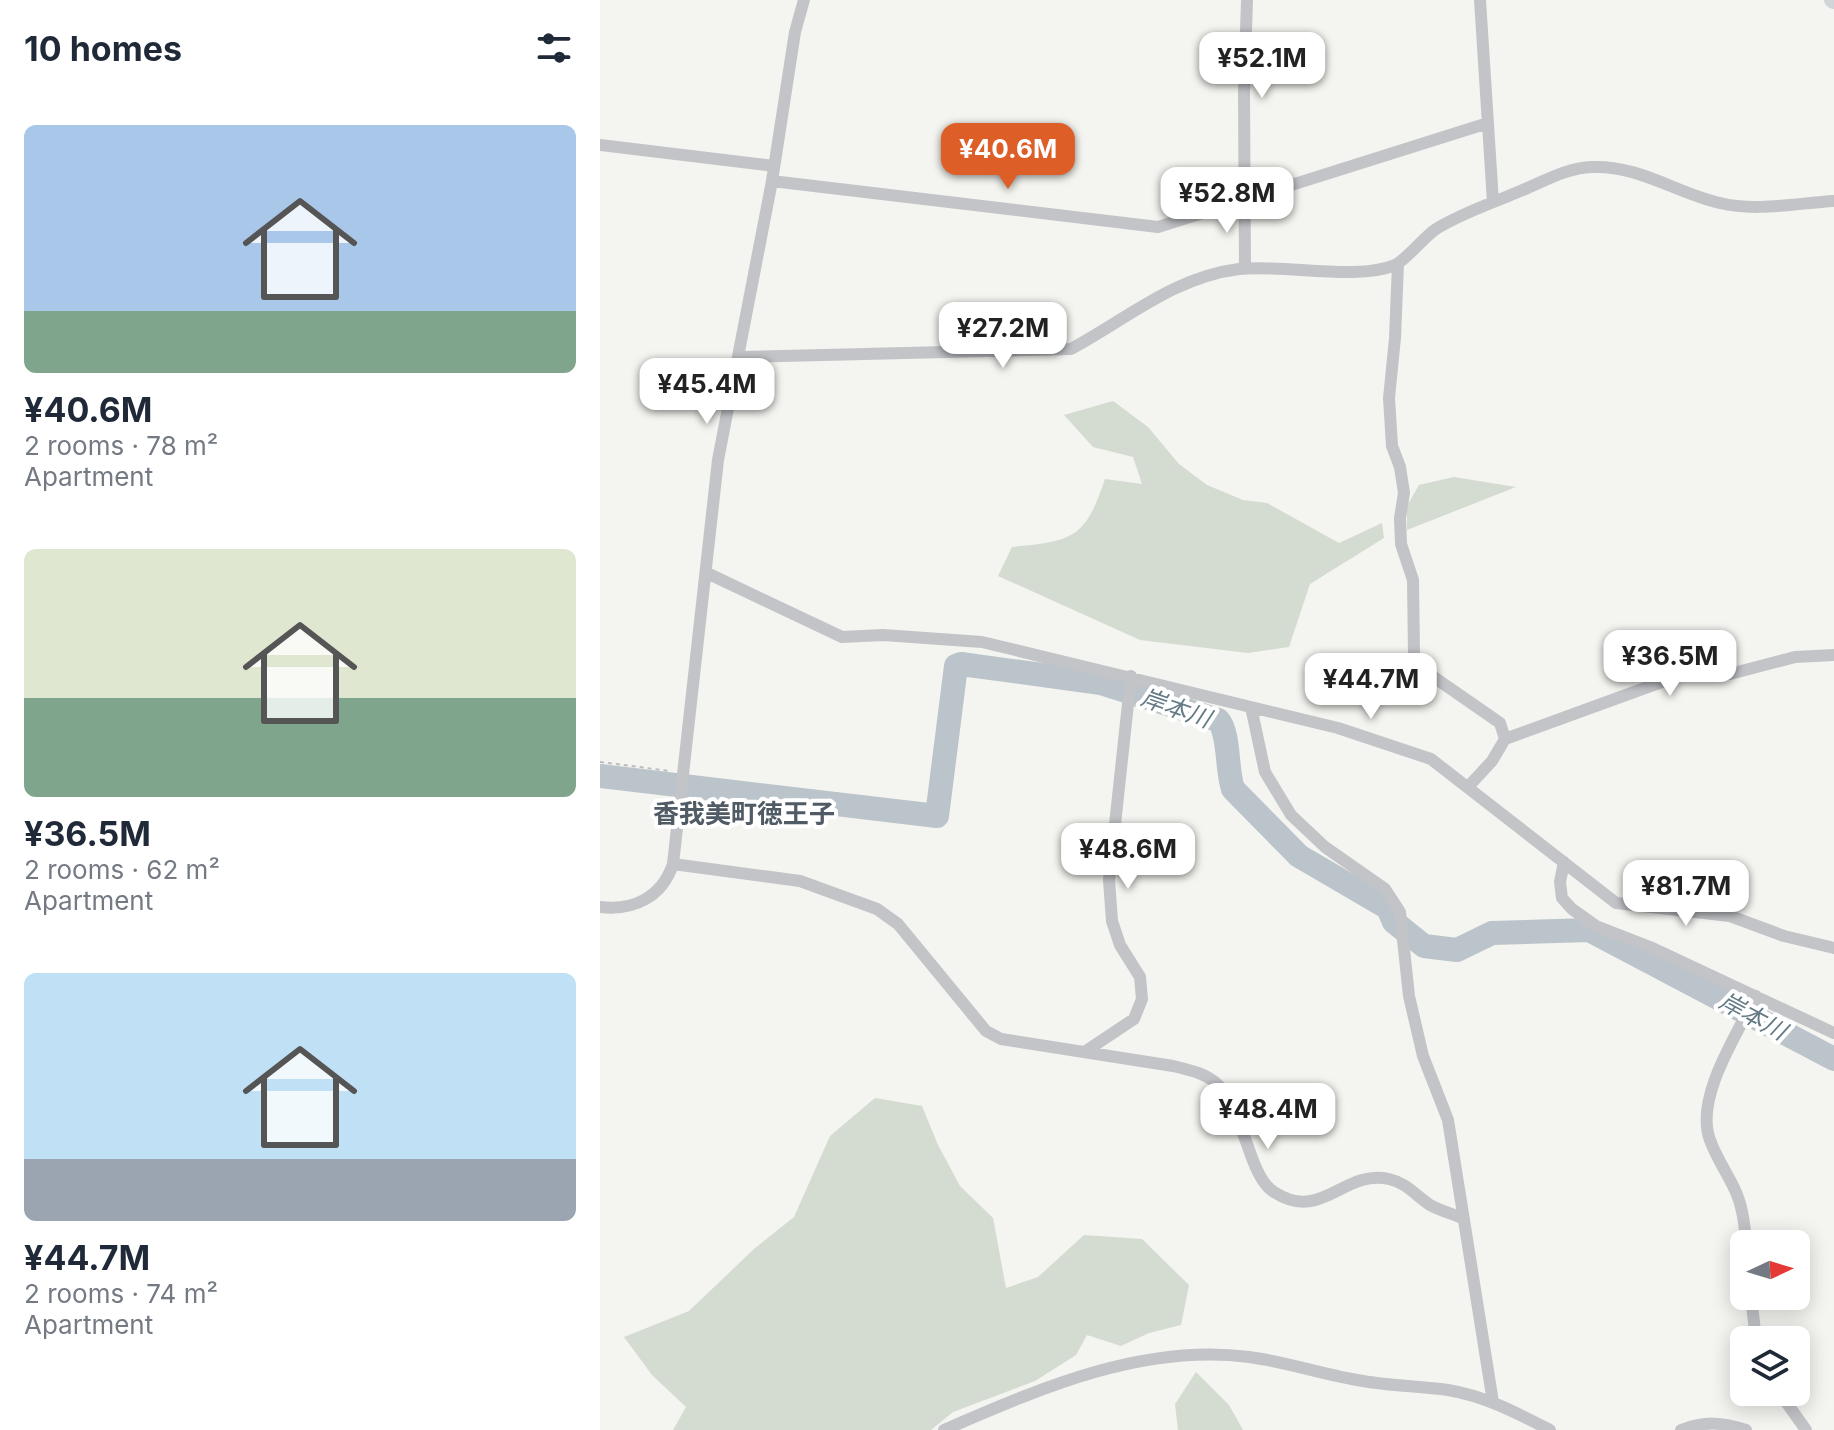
<!DOCTYPE html>
<meta charset="utf-8">
<style>
:root{--surface:#fff;--page:#f6f6f7;--text:#1f2937;--muted:#747a83;--accent:#dd5e26}
body{margin:0;font-family:Inter,"Noto Sans JP",sans-serif;background:var(--page);color:var(--text);height:100vh;display:flex;flex-direction:column;font-size:30px;white-space:nowrap}
*{box-sizing:border-box;margin:0}
p{font-size:26px;color:var(--muted)}
.icon{flex:none;width:44px;height:44px;fill:none;stroke:currentColor;stroke-width:2;stroke-linecap:round;stroke-linejoin:round}
.map{position:relative;flex:1;overflow:hidden}
.sheet{display:flex;flex-direction:column;background:var(--surface);width:600px}
.sheet>*{flex:none}
.needle{width:52px;rotate:86deg}
.tools{position:absolute;left:1130px;top:1230px;display:grid;gap:16px}
.tools a{display:grid;place-items:center;width:80px;height:80px;border-radius:12px;background:var(--surface);box-shadow:0 4px 20px #0003;font-size:40px}
.price{position:absolute;translate:-50% -68px;padding:0 18px;border-radius:16px;background:#fff;color:#222;font-size:26px;line-height:52px;filter:drop-shadow(0 2px 4px #0008)}
.price::after{content:'';position:absolute;left:50%;top:48px;width:24px;height:18px;margin-left:-12px;background:inherit;clip-path:polygon(0 0,100% 0,50% 100%)}
.price.selected{background:var(--accent);color:#fff}
ul{padding:0;list-style:none}
li{display:grid;align-content:center;gap:16px;height:424px;padding:0 24px}
li span{display:grid;place-items:center;height:248px;border-radius:12px;color:#555}
li>.icon{margin-inline-start:auto}
span .icon{width:144px;height:144px;fill:#fffc;stroke-width:1}
li b{font-size:34px}
h2{display:flex;justify-content:space-between;align-items:center;height:96px;padding:0 24px;font-size:34px}
main{display:flex;flex:1;min-height:0}
.map>svg:first-child{display:block}
.green{fill:#d4dbd1}
.lines{fill:none;stroke-linecap:round;stroke-linejoin:round}
.river{stroke:#bac4ca;stroke-width:24}
.path{stroke:#bbbdbf;stroke-width:2;stroke-dasharray:4 4;stroke-linecap:butt}
.minor{stroke:#c2c4c8;stroke-width:12}
.major{stroke:#d1d5da;stroke-width:16}
.labels{text-anchor:middle;dominant-baseline:central;stroke-width:8;stroke-linejoin:round;paint-order:stroke}
.water-label{font-size:24px;font-style:italic;fill:#647a85;stroke:#fff}
.quarter-label{font-size:26px;font-weight:bold;fill:#515b65;stroke:#fff}
</style>
<main>
<section class="sheet">
<h2>10 homes<svg class="icon" aria-label="filters" viewBox="0 0 24 24"><path d="M4 7h16M4 17h16"/><circle cx="9" cy="7" r="2"/><circle cx="15" cy="17" r="2"/></svg></h2>
<ul>
<li><span style="background:linear-gradient(#a9c7e8 75%,#7fa58c 0)"><svg class="icon" aria-label="home" viewBox="0 0 24 24"><path d="M3 11l9-7 9 7M6 9v11h12V9"/></svg></span><div><b>¥40.6M</b><p>2 rooms · 78 m²</p><p>Apartment</p></div></li>
<li><span style="background:linear-gradient(#dfe7d0 60%,#7fa58c 0)"><svg class="icon" aria-label="home" viewBox="0 0 24 24"><path d="M3 11l9-7 9 7M6 9v11h12V9"/></svg></span><div><b>¥36.5M</b><p>2 rooms · 62 m²</p><p>Apartment</p></div></li>
<li><span style="background:linear-gradient(#bfe0f5 75%,#9aa5b1 0)"><svg class="icon" aria-label="home" viewBox="0 0 24 24"><path d="M3 11l9-7 9 7M6 9v11h12V9"/></svg></span><div><b>¥44.7M</b><p>2 rooms · 74 m²</p><p>Apartment</p></div></li>
</ul>
</section>
<div class="map">
<svg width="1234" height="1430" viewBox="0 0 1234 1430">
<rect width="100%" height="100%" fill="#f4f4f0"/>
<path class="green" d="M513,401L548,427L579,464L607,485L643,500L667,503L739,543L782,523L784,538L710,584L689,647L648,653L540,640L398,576L412,547C473,541 485,539 505,479L542,484L533,457L493,447L464,415Z
M854,477L916,487L807,530V506L819,485Z
M275,1098L322,1106L338,1145L360,1186L393,1218L406,1288L438,1277L484,1235L542,1239L589,1285L581,1325L549,1333L521,1346L487,1335L476,1355L435,1381L353,1412L331,1430H73L86,1407L52,1375L24,1337L89,1311L154,1249L194,1217L230,1136Z
M596,1372L629,1405L643,1430H578L575,1404Z"/>
<g class="lines">
<path class="river" d="M0,776L337,816L356,666L361,664L501,683L618,720C630,733 626,769 633,789L699,856L788,908L794,922L824,946L857,950L892,933L989,930L1234,1059"/>
<path class="path" d="M0,762L70,771"/>
<path class="minor" d="M880,0L893,202
M0,145L174,166
M172,181L558,227L888,123
M798,264L795,338L789,398L792,446L800,467L804,493L800,518L801,544L813,580L814,654L825,671L900,723L905,739L892,761L868,787
M645,269L644,92L647,0
M139,357L471,349C527,319 574,277 639,269C683,264 758,281 795,265C805,261 824,237 836,229C862,213 890,204 918,192C943,182 965,168 992,167C1039,165 1076,193 1120,203C1155,212 1198,203 1234,201
M107,573L242,637L283,635L382,642L738,728L831,759L1016,903L1130,916L1184,936L1234,948
M651,707L665,772L691,815L725,847L785,889L800,912L809,996L823,1056L848,1120L893,1402
M905,739L1078,676L1130,674L1195,657L1234,655
M964,862L960,882L962,898L972,909L996,926L1050,947L1234,1033
M73,864L200,881L277,909L298,924L386,1031L401,1039L573,1066C589,1070 606,1073 618,1085C634,1100 645,1141 654,1163C658,1173 664,1186 674,1192C722,1223 743,1169 789,1179C807,1183 816,1196 830,1205C841,1211 853,1214 864,1219
M0,907C34,911 62,897 73,864L118,460L172,181L195,32L204,0
M486,1051L534,1019L542,999L540,977L520,945L512,921L509,880L531,676
M1146,1244C1145,1225 1143,1207 1135,1190C1127,1173 1116,1157 1110,1140C1094,1098 1138,1033 1156,996
M1151,1296L1156,1340
M1179,1392L1206,1430
M344,1430C439,1389 542,1343 649,1357C687,1362 725,1375 763,1381C791,1386 819,1386 848,1390C885,1396 917,1413 950,1430
M1081,1430C1105,1421 1122,1422 1146,1430"/>
<path class="major" d="M1232,0L1234,1"/>
</g>
<g class="labels">
<g class="water-label">
<text transform="translate(576 708) rotate(19)">岸本川</text>
<text transform="translate(1153 1016) rotate(28)">岸本川</text>
</g>
<g class="quarter-label">
<text x="144" y="813">香我美町徳王子</text>
</g>
</g>
</svg>
<div class="tools">
<a><svg class="needle" viewBox="-14 -14 28 28"><path d="M0-13l5 13h-10z" fill="#e53935"/><path d="M0 13l5-13h-10z" fill="#747a83"/></svg></a>
<a><svg class="icon" aria-label="layers" viewBox="0 0 24 24"><path d="M12 4l9 5-9 5-9-5zM3 14l9 5 9-5"/></svg></a>
</div>
<b class="price" style="left:662px;top:100px">¥52.1M</b>
<b class="price selected" style="left:408px;top:191px">¥40.6M</b>
<b class="price" style="left:627px;top:235px">¥52.8M</b>
<b class="price" style="left:403px;top:370px">¥27.2M</b>
<b class="price" style="left:107px;top:426px">¥45.4M</b>
<b class="price" style="left:1070px;top:698px">¥36.5M</b>
<b class="price" style="left:771px;top:721px">¥44.7M</b>
<b class="price" style="left:528px;top:891px">¥48.6M</b>
<b class="price" style="left:1086px;top:928px">¥81.7M</b>
<b class="price" style="left:668px;top:1151px">¥48.4M</b>
</div>
</main>
